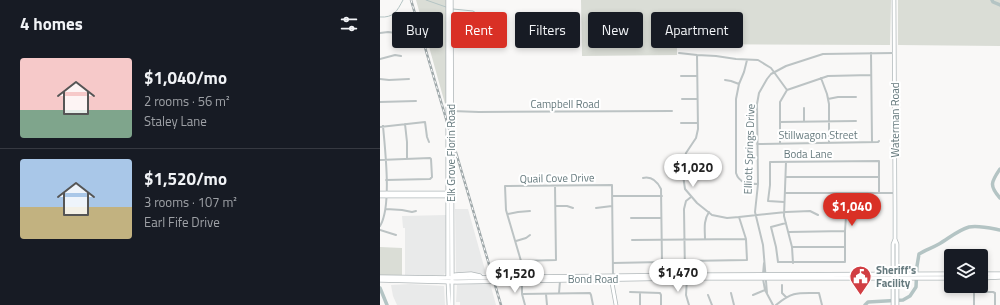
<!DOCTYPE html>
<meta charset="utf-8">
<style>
:root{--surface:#171b24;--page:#20242c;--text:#f1f3f6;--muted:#9ea1a6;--line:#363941;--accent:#d93025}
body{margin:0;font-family:"Titillium Web",sans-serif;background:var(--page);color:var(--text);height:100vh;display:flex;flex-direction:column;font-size:15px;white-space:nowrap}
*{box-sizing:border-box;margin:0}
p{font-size:13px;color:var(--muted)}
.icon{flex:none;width:22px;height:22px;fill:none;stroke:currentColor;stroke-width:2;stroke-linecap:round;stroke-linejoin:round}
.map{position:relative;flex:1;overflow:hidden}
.sheet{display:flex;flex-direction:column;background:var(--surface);width:380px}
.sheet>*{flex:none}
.top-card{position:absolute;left:12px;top:12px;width:380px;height:36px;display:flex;gap:8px}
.fabs{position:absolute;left:564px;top:249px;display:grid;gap:8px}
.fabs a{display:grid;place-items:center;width:44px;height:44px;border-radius:4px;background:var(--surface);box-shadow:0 2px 6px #0003;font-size:20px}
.price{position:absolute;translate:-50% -34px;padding:0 9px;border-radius:14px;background:#fff;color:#222;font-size:13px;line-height:26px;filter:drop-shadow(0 1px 2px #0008)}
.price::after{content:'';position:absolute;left:50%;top:24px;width:12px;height:9px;margin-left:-6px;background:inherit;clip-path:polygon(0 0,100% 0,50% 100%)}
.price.active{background:var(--accent);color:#fff}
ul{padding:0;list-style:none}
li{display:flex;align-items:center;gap:12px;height:100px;padding:0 20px}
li+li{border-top:1px solid var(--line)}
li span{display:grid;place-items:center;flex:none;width:112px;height:80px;border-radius:4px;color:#555}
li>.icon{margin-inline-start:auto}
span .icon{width:48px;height:48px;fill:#fffc;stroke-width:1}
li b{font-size:17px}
h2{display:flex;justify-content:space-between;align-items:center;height:48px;padding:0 20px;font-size:17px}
.tag{padding:0 14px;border-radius:4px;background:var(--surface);box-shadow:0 2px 6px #0003;font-size:14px;line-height:36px}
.tag.active{background:var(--accent);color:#fff}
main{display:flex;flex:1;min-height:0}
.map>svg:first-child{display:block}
.built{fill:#e9eaea}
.green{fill:#daddd6}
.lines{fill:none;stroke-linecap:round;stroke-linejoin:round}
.stream{stroke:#b4c4c4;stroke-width:1}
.river{stroke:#b4c4c4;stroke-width:3.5}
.secondary-casing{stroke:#b1b9bb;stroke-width:4.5}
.primary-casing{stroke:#b0b7b9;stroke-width:5}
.street{stroke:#bcc3c4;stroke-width:2}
.secondary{stroke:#fff;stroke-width:3}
.primary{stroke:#fff;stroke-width:3.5}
.rail-casing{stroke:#9fa8aa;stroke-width:2.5}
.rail{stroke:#fff;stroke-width:1;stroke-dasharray:3;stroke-linecap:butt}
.labels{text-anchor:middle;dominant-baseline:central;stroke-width:4;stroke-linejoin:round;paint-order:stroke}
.street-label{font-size:11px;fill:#667a7e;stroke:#fff}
.poi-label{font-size:11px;font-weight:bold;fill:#667a7e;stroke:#fff;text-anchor:start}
</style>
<main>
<section class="sheet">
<h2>4 homes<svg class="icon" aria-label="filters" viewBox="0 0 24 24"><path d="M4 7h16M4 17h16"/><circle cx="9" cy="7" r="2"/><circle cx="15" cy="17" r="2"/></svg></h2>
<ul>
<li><span style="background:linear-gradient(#f6c9c9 65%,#7fa58c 0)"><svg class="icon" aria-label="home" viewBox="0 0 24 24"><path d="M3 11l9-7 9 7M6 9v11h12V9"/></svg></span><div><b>$1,040/mo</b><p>2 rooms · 56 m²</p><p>Staley Lane</p></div></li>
<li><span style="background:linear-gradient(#a9c7e8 60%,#c2b280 0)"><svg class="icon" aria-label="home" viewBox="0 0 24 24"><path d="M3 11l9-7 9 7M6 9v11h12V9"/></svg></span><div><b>$1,520/mo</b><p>3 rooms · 107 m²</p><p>Earl Fife Drive</p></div></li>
</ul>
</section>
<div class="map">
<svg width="620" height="305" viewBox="0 0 620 305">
<rect width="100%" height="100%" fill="#f9f8f7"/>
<path class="built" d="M75,209H88L105,270V274L90,273H76Z
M66,215L65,273L64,275L25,276V228H23L22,216Z
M110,283L116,305H80V302H76L77,285Z
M30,284L64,286L65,305H17L13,296L11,285Z"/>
<path class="green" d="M36,0H72V129Z
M201,0H511L510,45L297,44V55L202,56Z
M518,0H620V46L518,45Z
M0,247L22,248V276L0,275Z"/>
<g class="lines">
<path class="stream" d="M46,0L66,7
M73,9L93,11L96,13
M0,17C14,18 17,11 23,0"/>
<path class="river" d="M612,0L613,2L620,5
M620,169C611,182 609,186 620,198
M0,288L7,305
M485,305L488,302L523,300L530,296L536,287L537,266L539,254C545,250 552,248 559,244C568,239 578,230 589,227C598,225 610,228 620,230"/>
<defs>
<path id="secondary" d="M514,0L515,212V239L517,244V305
M0,193H70
M0,196H70
M233,277L232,283L236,305
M68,282L69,305
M72,282V305
M513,305V244L515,239"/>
<path id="primary" d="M68,0V278
M71,0L72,279
M601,274H620
M75,275L91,274L100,276
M0,277L72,278L324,275L571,274
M601,278L620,277
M0,280L77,282L307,278H571"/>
</defs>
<use href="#secondary" class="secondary-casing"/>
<use href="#primary" class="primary-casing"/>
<path class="street" d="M0,33L8,32L16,33
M299,53L317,55L336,56L356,59L378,60L391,68L407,90
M491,53L492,142
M317,55L318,129L316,138L306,153L302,168L305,189L317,203L332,215L347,218L359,217L406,212L430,211L438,215
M0,59L15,55L21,56
M367,60L364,72L359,84L356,99V173C359,183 368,184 378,184
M301,76H317
M441,78L447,94L449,104V143
M0,79L9,80L29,79
M345,80L351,81L359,84
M302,99H317
M448,99L458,97H476
M0,102L36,101
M424,108V121
M72,111L99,112L292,111
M400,122L476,121
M301,123H318
M25,124L27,142V159
M0,127L45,122L47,137L49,142
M400,143V102L407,90L448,76L491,75
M377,144L498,142L499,141
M0,160L50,158L51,159L52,177L50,179L6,180
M406,162L404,216L412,247L413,263
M406,177H499
M500,193H515
M232,196H282
M404,202L388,201L390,185V162L499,161V193H405
M176,206H187L193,208
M216,208L232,206
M6,209L22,210L32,212L36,211
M128,214L138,212L150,211
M251,218H281
M406,223L391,227L396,247L398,262H465V231L466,216L469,208V193
M0,226C12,207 5,149 3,126
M0,230L16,235
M409,232L465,231
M325,239C325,230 323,221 329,212
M252,240L366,239
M136,241L146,238L150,235
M412,247H465
M141,261L176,260L175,186
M305,261L367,260L366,239L359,217
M233,263L282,262L281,189C277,181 272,176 263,178
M383,274L384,263
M305,275L304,209L306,201L311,197
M143,277L141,261L126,210L125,186L232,185L233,276
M307,278L306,295L309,305
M383,279L385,290L393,305
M142,282V294L145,305
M402,285V293L406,297
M250,292L280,293L281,295V305
M594,292H613L615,293V305
M179,293L180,281
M260,293V305
M351,293L354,305
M387,293L383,245L375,212L378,184L377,104L379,93L387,79L391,74L406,66L443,54L514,53
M142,294L210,293L211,295L213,305
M166,294L167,305
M328,295L332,305
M373,295L385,290
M396,305C413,291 418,293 439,293L442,305
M594,305V286"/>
<use href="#secondary" class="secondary"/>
<use href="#primary" class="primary"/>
<defs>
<path id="rail" d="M31,0L121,305"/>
</defs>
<use href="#rail" class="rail-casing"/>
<use href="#rail" class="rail"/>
</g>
<defs>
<symbol id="civic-pin" viewBox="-11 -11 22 30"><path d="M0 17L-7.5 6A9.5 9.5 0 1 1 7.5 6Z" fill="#d13e43" stroke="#fff"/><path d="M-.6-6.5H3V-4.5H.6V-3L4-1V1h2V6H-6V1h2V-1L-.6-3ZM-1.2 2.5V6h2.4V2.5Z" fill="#fff"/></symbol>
</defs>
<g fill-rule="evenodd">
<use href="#civic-pin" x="468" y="264" width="25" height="34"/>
</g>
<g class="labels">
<g class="street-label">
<text x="185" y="104">Campbell Road</text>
<text transform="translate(515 120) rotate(-90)">Waterman Road</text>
<text x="438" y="135">Stillwagon Street</text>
<text transform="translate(369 149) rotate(-88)">Elliott Springs Drive</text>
<text transform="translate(71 153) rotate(-90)">Elk Grove Florin Road</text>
<text x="428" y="154">Boda Lane</text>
<text transform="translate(177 178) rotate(-1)">Quail Cove Drive</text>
<text x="213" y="279">Bond Road</text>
</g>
<g class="poi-label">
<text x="496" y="270">Sheriff's<tspan x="496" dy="13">Facility</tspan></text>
</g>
</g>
</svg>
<div class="fabs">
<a><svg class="icon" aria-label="layers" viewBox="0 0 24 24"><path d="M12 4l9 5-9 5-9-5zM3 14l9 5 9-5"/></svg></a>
</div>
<b class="price" style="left:313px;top:188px">$1,020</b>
<b class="price active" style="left:472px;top:227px">$1,040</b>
<b class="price" style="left:298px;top:293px">$1,470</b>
<b class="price" style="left:135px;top:294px">$1,520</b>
<div class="top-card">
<a class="tag">Buy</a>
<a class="tag active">Rent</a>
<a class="tag">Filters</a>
<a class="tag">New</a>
<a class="tag">Apartment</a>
</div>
</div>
</main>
